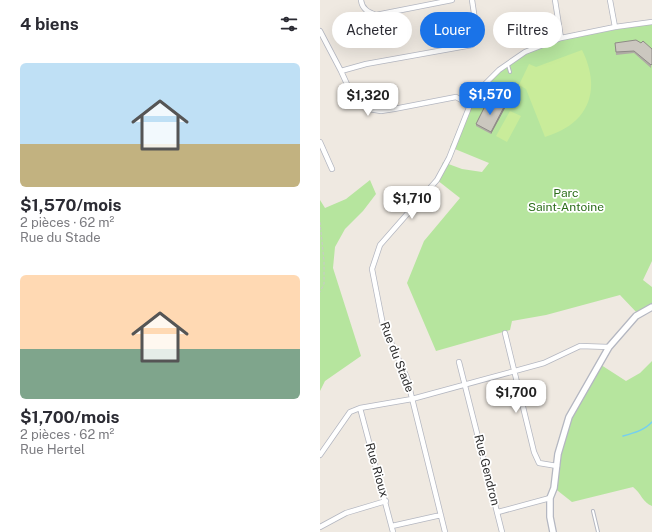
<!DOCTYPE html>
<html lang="fr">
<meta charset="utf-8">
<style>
:root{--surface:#fff;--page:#f7f7f7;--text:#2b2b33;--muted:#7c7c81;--accent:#1a73e8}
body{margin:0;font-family:"Public Sans",sans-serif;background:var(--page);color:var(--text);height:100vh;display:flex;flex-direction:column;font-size:15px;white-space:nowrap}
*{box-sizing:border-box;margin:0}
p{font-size:13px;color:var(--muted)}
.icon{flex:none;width:22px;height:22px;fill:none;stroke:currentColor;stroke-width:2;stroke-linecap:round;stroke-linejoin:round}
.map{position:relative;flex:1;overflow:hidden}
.sheet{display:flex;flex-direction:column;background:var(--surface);width:320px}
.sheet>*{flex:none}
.hud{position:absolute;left:12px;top:12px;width:260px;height:36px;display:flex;gap:8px}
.price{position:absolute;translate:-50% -34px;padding:0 9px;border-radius:8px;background:#fff;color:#222;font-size:13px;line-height:26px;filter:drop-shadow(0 1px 2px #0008)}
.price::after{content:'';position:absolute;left:50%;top:24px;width:12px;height:9px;margin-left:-6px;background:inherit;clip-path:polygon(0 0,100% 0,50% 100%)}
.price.current{background:var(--accent);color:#fff}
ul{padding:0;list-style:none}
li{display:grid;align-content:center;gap:8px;height:212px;padding:0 20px}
li span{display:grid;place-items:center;height:124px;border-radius:6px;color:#555}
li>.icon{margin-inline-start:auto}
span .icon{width:72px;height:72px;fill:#fffc;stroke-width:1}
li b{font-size:17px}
h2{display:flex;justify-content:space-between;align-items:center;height:48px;padding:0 20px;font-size:17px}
.chip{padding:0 14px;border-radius:18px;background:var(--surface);box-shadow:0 4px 16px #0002;font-size:14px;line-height:36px}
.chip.current{background:var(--accent);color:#fff}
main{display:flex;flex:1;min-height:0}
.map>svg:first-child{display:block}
.green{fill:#b6e59e}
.pitch{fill:#c9ec9a}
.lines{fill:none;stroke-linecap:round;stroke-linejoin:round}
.stream{stroke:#75cff0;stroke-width:1.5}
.service-casing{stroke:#b4b7c1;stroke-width:4}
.minor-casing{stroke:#b4b7c1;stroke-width:6}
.tertiary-casing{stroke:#b4b7c1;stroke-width:8}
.path{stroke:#c9c9c9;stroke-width:1;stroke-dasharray:3 2;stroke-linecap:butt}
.service{stroke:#fff;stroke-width:2}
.minor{stroke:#fff;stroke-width:4.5}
.tertiary{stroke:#fff;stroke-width:5.5}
.wall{fill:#afaba4}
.shaded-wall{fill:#8e8b86}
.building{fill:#cbc7bf;stroke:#8e8b86}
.labels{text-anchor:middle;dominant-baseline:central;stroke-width:3.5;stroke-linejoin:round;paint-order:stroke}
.park-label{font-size:12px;fill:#2c6e1b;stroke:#fff}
.street-label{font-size:12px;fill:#2e2e2e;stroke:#fff}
</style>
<main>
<section class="sheet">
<h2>4 biens<svg class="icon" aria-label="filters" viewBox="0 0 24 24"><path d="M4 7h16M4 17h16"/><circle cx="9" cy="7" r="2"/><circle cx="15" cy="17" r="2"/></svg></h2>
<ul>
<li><span style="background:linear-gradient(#bfe0f5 65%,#c2b280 0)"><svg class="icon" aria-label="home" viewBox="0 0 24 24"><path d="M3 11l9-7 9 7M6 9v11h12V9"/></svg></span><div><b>$1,570/mois</b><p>2 pièces · 62 m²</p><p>Rue du Stade</p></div></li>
<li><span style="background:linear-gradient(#ffd9b3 60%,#7fa58c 0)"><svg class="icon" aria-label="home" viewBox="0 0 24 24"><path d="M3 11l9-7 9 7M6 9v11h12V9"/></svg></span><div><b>$1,700/mois</b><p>2 pièces · 62 m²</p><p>Rue Hertel</p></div></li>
</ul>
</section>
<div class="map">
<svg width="332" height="532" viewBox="0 0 332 532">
<rect width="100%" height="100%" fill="#efe9e1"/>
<path class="green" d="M332,23V261L323,280L332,287V306L319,315L300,295L226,315L192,321L190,330L116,351L87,283L104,241L140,198L117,180L123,162L142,169L162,172L169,163L130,147C137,133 142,117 150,104C168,74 190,57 222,43Z
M50,180L56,194L43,211L25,229L15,247L13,268L41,356L5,381L0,391V200L5,208L26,199Z
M332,361V506C323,503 321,493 313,487L252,502L233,487L249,418L278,363L306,381L320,373Z"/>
<path class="pitch" d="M262,50C282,90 269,124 225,137L206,89L199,85L209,64L216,67Z
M190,111L201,116L187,142L176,136Z"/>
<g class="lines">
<path class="stream" d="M303,436C314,433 325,430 332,422"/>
<defs>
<path id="service" d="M188,65L190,72
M163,88L171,91
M273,511L278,532"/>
<path id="minor" d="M41,0C42,9 48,12 56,15L132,0
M235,0L241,38
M290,0L295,27
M0,31L21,71L31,93L37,102L49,109L61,111L74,109L136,97L150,105
M21,71L46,64L152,45L157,40V33L152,0
M0,142L12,169
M185,333L214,452L219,463L237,466
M139,362L182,532
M40,408L73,532
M0,455L30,412L40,408L92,399L224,363L260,346L289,347
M178,512L230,498
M72,526L121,515
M0,527L26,513L66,501
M125,532L87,378L63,325L52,269L60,245L117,180L129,158L150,105L163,86L179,70L205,52L241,38L295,27L332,22"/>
<path id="tertiary" d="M233,532L230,517V498L234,488L238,454L249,417L289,347L316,316L332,307"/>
</defs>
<use href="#service" class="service-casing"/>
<use href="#minor" class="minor-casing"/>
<use href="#tertiary" class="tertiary-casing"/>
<path class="path" d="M0,222L4,261V284L0,292"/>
<use href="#service" class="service"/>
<use href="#minor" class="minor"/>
<use href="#tertiary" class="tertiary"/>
</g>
<path class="wall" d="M295,43L332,49L331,68L314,53L296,55Z
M185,108L171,134L156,126V124L171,109Z"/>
<path class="shaded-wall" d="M185,105V108L171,134V132Z"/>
<path class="building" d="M316,40L321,43L323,41L332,49V64L331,65L314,51L296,52L295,43Z
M175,100L185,105L171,132L156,124L165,106L171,109Z"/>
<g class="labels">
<g class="park-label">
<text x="246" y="193">Parc<tspan x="246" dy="14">Saint-Antoine</tspan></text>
</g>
<g class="street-label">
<text transform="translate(77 357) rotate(69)">Rue du Stade</text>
<text transform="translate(57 470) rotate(74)">Rue Rioux</text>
<text transform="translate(167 470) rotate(76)">Rue Gendron</text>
</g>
</g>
</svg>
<b class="price current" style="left:170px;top:116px">$1,570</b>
<b class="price" style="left:48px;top:117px">$1,320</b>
<b class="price" style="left:92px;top:220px">$1,710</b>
<b class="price" style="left:196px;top:414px">$1,700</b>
<div class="hud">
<a class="chip">Acheter</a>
<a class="chip current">Louer</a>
<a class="chip">Filtres</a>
</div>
</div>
</main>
